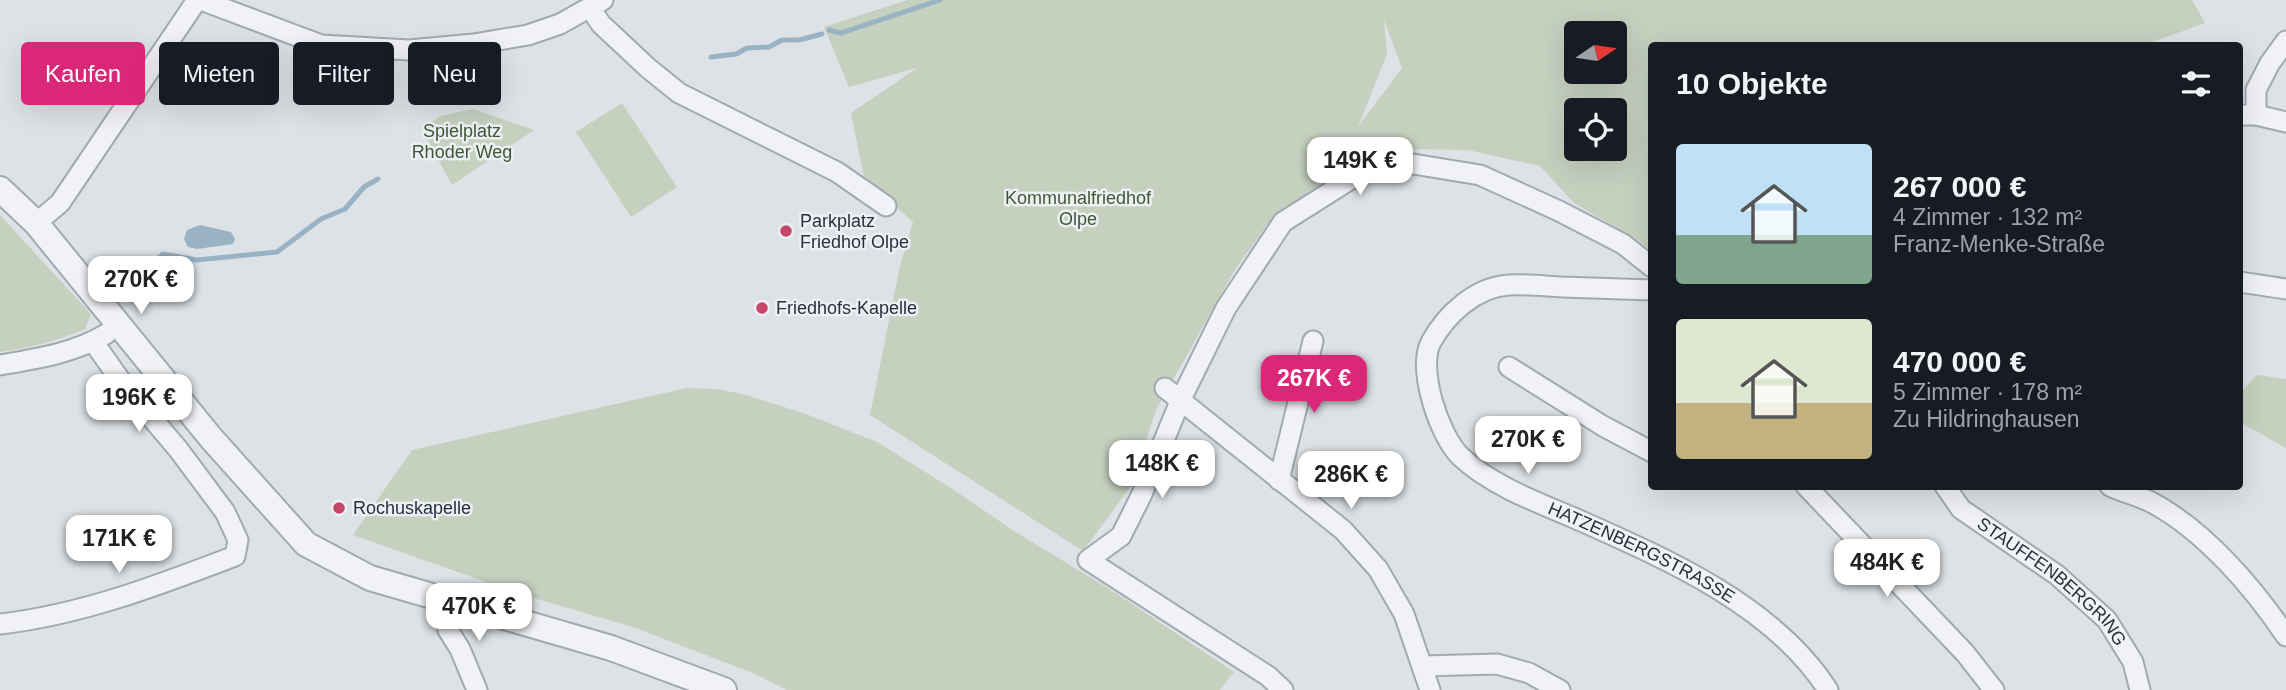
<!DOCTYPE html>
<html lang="de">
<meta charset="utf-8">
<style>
:root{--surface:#171b24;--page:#20242c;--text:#f1f3f6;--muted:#9ea1a6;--accent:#db2777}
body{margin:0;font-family:Arial,sans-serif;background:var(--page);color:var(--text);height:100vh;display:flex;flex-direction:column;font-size:26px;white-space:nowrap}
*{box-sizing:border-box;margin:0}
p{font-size:23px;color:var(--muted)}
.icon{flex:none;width:38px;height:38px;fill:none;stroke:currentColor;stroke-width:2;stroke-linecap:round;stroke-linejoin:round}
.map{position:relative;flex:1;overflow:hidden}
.panel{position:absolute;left:1648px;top:42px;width:595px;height:448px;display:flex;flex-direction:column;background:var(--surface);border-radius:7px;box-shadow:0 7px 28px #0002}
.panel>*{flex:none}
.guide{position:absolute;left:21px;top:42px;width:665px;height:63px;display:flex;gap:14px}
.needle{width:46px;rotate:77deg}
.tools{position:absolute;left:1564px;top:21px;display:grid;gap:14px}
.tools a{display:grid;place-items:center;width:63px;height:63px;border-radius:7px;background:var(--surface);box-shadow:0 7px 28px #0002;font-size:35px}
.price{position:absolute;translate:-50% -60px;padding:0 16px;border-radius:14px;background:#fff;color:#222;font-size:23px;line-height:46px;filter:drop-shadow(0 2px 4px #0008)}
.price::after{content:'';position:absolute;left:50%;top:42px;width:21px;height:16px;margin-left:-10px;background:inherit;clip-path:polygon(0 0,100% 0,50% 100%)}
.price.active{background:var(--accent);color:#fff}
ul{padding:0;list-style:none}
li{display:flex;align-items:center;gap:21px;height:175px;padding:0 28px}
li span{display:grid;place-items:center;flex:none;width:196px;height:140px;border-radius:7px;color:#555}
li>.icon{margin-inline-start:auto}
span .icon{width:84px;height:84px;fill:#fffc;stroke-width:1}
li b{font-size:30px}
h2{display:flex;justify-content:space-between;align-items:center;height:84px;padding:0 28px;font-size:30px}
.chip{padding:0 24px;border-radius:7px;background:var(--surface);box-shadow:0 7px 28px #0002;font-size:24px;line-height:63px}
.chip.active{background:var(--accent);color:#fff}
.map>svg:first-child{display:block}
.green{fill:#c5d0bf;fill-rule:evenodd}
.water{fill:#99b3c5}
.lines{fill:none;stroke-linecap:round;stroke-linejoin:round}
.stream{stroke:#99b3c5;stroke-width:5}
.minor-casing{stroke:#a3a9b0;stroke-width:23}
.tertiary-casing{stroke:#a3a9b0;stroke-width:28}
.minor{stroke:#f0f2f5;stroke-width:19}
.tertiary{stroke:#f0f2f5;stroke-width:24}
.poi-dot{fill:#c74668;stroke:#ecf0f4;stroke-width:2.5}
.labels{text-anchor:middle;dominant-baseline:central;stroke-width:5;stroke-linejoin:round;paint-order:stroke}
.park-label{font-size:18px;fill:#3f5735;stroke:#ecf0f4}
.poi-label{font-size:18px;fill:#27313c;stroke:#ecf0f4;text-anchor:start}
.street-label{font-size:18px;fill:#27313c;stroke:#ecf0f4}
</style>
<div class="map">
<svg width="2286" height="690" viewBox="0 0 2286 690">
<rect width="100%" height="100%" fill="#dde2e6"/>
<path class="green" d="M907,0H2192L2205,23L2142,46H1652V253L1642,243L1574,203L1540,166L1468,150L1405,149L1354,166L1273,217L1236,268L1156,410L1131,486L1083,551L870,415L900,266L913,222L864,178L851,113L917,68L849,87L824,27ZM1384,20L1402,68L1358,127L1387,54ZM1577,33H1615V72H1577ZM1577,110H1615V149H1577Z
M622,103L677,187L631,217L576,132Z
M473,109L534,130L452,185L422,130L440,116Z
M0,215L91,314L85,329C58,341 29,348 0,352Z
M2257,375L2286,379V448L2240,422V393Z
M687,388L716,389L743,394L806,414L877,442L954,490L1014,531L1111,590L1234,672L1220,690H787L755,674L633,627L520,594L353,535L412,450Z"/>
<path class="water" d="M200,225L231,232L235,239L233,244L197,249L188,247L184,239L187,230Z"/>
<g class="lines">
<path class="stream" d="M829,30L841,33L940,0
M711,57L736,54L747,48L769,47L782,40H799L822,34
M131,283L163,254L197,260L277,252L321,219L345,209L364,187L378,179"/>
<defs>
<g id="minor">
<path d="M201,0L321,45L409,50L474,44L528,35L560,24L603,0"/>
<path d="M590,8L601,24L648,68L679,93L837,172L886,206"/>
<path d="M2240,115H2256L2286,122"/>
<path d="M2256,115V90L2270,63L2286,41"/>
<path d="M36,223L60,203L197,0"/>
<path d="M2240,282L2286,289"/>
<path id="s1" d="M1652,290C1622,289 1592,288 1562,287C1544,286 1526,284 1509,285C1475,287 1446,315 1431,342C1417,369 1439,435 1460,456C1489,484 1536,502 1572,517C1662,557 1773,604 1828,690"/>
<path d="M0,365C35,359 75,353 106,334"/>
<path d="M1509,367L1603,426L1652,452"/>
<path d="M1165,388L1343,530L1378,569L1404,614L1430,690"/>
<path d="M1279,480L1313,341"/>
<path d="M1806,486L1965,653L1994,690"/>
<path id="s2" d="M1945,486L1961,509L2057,575L2107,620L2133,662L2140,690"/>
<path d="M2110,486C2123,492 2138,496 2151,502C2204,530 2253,587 2286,636"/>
<path d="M448,602L445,618L448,630L460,649L477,690"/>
<path d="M0,624C81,615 159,585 235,556L238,540L225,512L178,449L123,384L97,347V340"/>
<path d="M1423,666L1497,664L1529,673L1560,690"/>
<path d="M1283,690L1268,676L1088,560L1121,536L1142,494L1181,399L1226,308L1283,222L1362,172L1413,164L1480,175L1559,211L1623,244L1652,267"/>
</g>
<path id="tertiary" d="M0,189L36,223L211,438L306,544L370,578L611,648L724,690"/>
</defs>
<use href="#minor" class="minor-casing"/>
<use href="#tertiary" class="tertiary-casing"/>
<use href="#minor" class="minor"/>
<use href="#tertiary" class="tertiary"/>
</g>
<g class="poi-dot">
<circle cx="786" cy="231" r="7"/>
<circle cx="762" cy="308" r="7"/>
<circle cx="339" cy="508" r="7"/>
</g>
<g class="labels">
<g class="park-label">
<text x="462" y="131">Spielplatz<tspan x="462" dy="21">Rhoder Weg</tspan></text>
<text x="1078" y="198">Kommunalfriedhof<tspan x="1078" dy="21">Olpe</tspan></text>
</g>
<g class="poi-label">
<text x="800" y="221">Parkplatz<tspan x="800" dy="21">Friedhof Olpe</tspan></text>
<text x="776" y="308">Friedhofs-Kapelle</text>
<text x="353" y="508">Rochuskapelle</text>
</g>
<g class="street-label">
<text stroke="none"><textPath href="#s1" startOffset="572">HATZENBERGSTRASSE</textPath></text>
<text stroke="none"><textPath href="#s2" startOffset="145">STAUFFENBERGRING</textPath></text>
</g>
</g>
</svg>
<div class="tools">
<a><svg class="needle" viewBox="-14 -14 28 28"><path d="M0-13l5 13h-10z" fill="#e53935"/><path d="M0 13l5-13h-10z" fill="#9ea1a6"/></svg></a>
<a><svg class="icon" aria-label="locate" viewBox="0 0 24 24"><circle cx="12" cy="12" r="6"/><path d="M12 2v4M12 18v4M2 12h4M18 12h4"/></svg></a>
</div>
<b class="price" style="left:1360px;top:197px">149K €</b>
<b class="price" style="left:141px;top:316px">270K €</b>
<b class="price active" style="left:1314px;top:415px">267K €</b>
<b class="price" style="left:139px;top:434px">196K €</b>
<b class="price" style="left:1528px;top:476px">270K €</b>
<b class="price" style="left:1162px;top:500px">148K €</b>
<b class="price" style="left:1351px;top:511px">286K €</b>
<b class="price" style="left:119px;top:575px">171K €</b>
<b class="price" style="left:1887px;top:599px">484K €</b>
<b class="price" style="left:479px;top:643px">470K €</b>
<div class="guide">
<a class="chip active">Kaufen</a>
<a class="chip">Mieten</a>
<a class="chip">Filter</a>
<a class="chip">Neu</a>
</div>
<section class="panel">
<h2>10 Objekte<svg class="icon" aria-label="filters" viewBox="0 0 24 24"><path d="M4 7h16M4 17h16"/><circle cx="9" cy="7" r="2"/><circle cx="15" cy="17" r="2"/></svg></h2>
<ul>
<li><span style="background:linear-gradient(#bfe0f5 65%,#7fa58c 0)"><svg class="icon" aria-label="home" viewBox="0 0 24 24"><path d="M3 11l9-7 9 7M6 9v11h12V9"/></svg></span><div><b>267 000 €</b><p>4 Zimmer · 132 m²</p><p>Franz-Menke-Straße</p></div></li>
<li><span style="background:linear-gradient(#dfe7d0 60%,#c2b280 0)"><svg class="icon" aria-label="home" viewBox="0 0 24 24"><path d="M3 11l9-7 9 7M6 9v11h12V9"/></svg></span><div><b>470 000 €</b><p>5 Zimmer · 178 m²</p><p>Zu Hildringhausen</p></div></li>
</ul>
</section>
</div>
